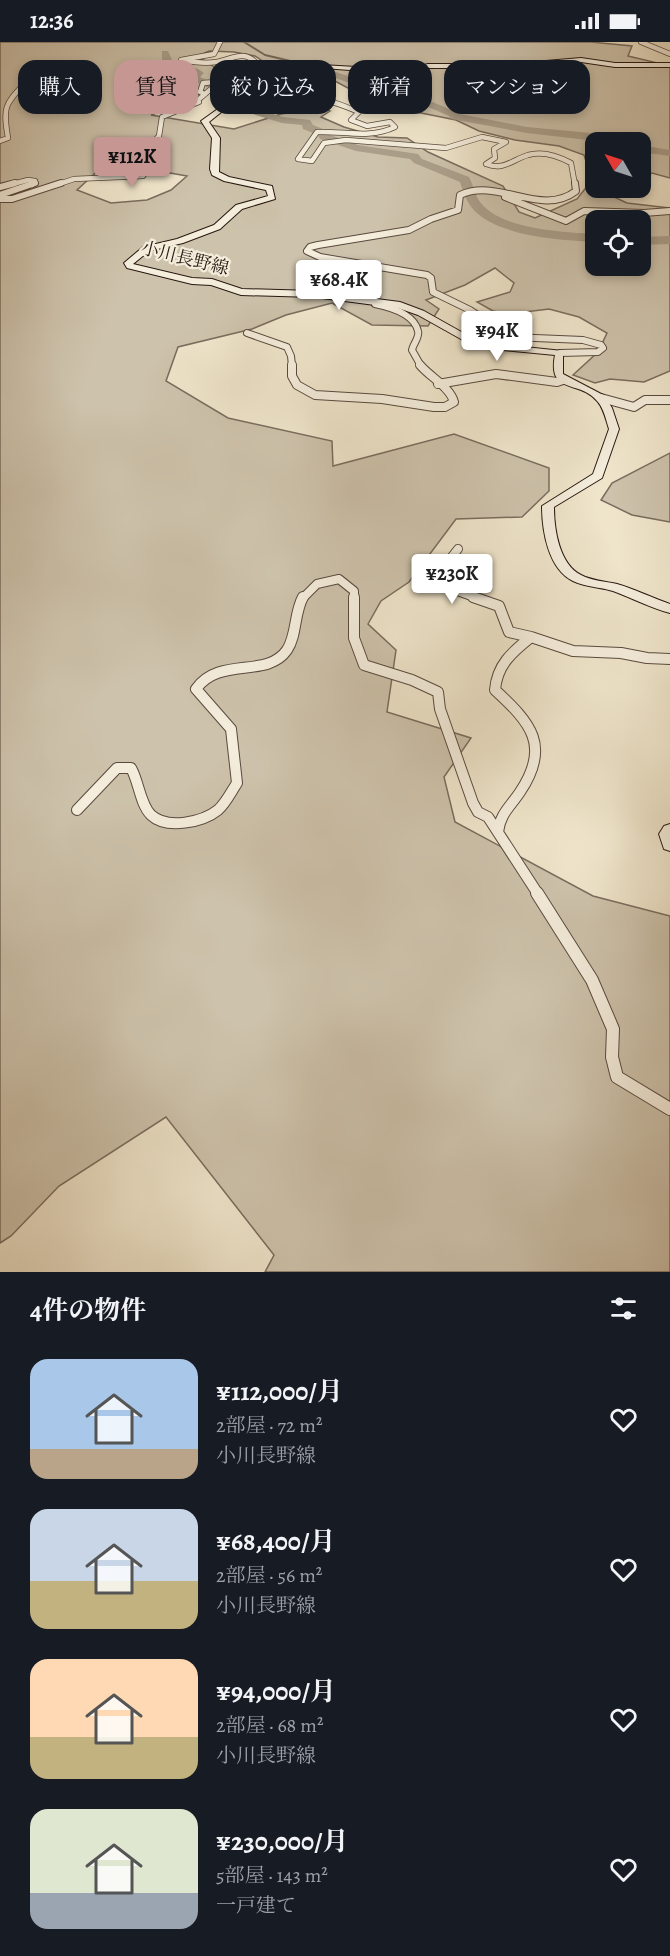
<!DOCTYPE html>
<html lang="ja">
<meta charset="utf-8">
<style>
:root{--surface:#171b24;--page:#242831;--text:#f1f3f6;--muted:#9ea1a6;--accent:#c59692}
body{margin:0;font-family:Alegreya,"Noto Serif JP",serif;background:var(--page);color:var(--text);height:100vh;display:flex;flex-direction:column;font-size:22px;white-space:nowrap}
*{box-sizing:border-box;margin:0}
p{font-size:20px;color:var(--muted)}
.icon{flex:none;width:33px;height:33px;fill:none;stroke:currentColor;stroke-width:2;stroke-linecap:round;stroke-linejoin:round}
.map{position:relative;height:1230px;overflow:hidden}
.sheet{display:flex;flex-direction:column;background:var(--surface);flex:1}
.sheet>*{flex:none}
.hud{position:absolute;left:18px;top:18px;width:634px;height:54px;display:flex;gap:12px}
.needle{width:39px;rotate:309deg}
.buttons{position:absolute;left:585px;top:90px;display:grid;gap:12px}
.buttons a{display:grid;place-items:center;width:66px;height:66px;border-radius:12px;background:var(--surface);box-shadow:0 3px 9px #0003;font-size:30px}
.price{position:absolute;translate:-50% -51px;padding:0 14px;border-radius:6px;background:#fff;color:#222;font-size:20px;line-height:39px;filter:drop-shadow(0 2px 3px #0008)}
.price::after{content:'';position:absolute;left:50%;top:36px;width:18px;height:14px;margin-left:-9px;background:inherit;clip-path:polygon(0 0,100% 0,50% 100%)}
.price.on{background:var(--accent);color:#111}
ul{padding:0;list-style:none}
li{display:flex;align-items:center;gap:18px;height:150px;padding:0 30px}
li span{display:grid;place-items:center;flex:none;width:168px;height:120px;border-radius:18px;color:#555}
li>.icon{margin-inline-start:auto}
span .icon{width:72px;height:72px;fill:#fffc;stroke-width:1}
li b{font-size:26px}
h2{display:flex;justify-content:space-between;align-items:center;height:72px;padding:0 30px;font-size:26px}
.tag{padding:0 21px;border-radius:18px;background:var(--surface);box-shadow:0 3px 9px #0003;font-size:21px;line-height:54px}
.tag.on{background:var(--accent);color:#111}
.status{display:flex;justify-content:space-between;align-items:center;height:42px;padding:0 30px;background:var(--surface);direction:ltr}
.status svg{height:16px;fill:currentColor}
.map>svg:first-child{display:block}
.green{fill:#cdc2ab;stroke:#7a6c5e;stroke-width:1.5;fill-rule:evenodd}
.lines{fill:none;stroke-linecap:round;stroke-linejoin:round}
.stream{stroke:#76695a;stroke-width:2}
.river{fill:#ab9f8b;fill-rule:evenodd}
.minor-far4-casing{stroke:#594a3f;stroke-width:6}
.minor-far3-casing{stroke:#594a3f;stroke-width:8}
.minor-far2-casing{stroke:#594a3f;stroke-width:10}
.minor-far1-casing{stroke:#594a3f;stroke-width:12}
.minor-casing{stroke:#594a3f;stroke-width:14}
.secondary-casing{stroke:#271710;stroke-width:2}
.minor-far4{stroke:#f5eedd;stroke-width:4.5}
.minor-far3{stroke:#f5eedd;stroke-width:6}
.minor-far2{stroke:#f5eedd;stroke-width:8}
.minor-far1{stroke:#f5eedd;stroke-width:10}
.minor{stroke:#f5eedd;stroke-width:12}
.secondary{fill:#f5eedd;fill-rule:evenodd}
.labels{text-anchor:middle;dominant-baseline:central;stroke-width:4.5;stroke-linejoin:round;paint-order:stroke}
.far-street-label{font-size:18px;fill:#271710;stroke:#f5eedd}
</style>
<div class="status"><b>12:36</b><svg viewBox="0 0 49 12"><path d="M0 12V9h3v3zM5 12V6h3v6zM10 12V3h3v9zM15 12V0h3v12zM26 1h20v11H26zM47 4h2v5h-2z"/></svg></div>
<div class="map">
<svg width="670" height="1230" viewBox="0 0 670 1230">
<rect width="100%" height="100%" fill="#efe5cb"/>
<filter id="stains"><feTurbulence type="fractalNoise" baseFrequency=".00333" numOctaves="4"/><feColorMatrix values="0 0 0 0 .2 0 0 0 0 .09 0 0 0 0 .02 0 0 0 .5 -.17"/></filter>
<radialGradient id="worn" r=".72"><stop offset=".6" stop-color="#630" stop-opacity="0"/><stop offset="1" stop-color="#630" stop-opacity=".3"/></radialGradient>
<path class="green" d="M0,0H591L632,4L628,14L670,24V136L652,131L641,139L640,100H596V146H631L616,156L627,161L670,166V329L644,340L610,337L595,341L573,333L598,310L607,291L579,275L549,267L507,272L493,269L477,260L510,250L514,241L495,226L465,243L426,258L439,267L428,284L372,283L332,261L286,273L252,287L178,305L166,339L228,376L332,399L333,424L454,392L549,426V449L522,475L456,477L409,540L381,559L368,582L396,608L387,670L471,696L444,735L455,780L593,854L670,874V1230H265L274,1213L166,1075L59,1144L11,1194L0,1201ZM209,9L234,10L255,14L288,36L335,39L372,59L391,65L456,78L479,89L515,98L559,104L584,113L592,138L577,157L535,176L519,170L503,144L428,110L407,96L378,95L344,85L321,75L330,69L320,66L281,72L234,87L151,73L177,64L194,54L237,42L218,34L220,29L198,14ZM124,123L187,134L171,148L147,158L111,161L77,148L103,124ZM596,178H640V224H596Z
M670,411V480L632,473L601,458L612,441Z"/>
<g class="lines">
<path class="stream" d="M244,0L265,13L307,23"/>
<path class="river" d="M162,9H168L173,20L198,27L204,31L200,35L231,48L238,61L283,75L310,78L313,83L328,89L330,93L358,103L418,112L422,117L469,135C473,142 474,150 478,157C497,188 564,190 596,192V200C561,198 506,195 478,172C468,164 464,152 460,140L414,121L410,117L356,109L320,97L318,93L303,87L302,83L282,81L230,65L223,52L189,37L188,35L192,31L162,22Z
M312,22L360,38L412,51L460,72L527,85L591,91L620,98L622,100H605L527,91L451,77L449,74L405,55L353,42L308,27L307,25Z
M640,103L670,108V114L640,110Z
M670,194V202L640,203V195Z"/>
<defs>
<path id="minor-far4" d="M641,0L670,12
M205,52L200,50L203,41C223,38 250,46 257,22C245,7 232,17 216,20C205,22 192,20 181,18L214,12L220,0
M228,57L264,50
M291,67C301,68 306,62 315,60C329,56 346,65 359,70L351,78L367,84L390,80L395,85C370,97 344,89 317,90L298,117L312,119L324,101L346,98L446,106L482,95L506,100L494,107L495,116L486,122C503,129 512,118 528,113C542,109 558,114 571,121L575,143
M0,99L8,96C3,66 4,63 25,41
M9,143L28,138L35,139L32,143
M56,143L74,137L143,134L152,121L146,118V107L159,94L162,75L199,60L198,58L211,47L225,52L229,61"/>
<path id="minor-far3" d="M0,145L15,141
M0,153L35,141
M505,155L566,179L584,169L644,171L670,169
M0,157H12L61,141
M375,262C390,265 414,272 418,289C420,295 413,302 412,308L421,324
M247,291L287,305L291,314L292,324
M560,311L598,310L603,306L601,303L583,298L511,295L470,268L433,250L431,236L427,233L320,215L307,209L310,205L318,203L409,188L431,177L458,168L460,153C498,135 541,176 576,149L575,141"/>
<path id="minor-far2" d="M292,323V334L297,343L315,353L382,357L434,365H445L454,360C450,345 430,335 420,323
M438,342L496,332L557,340L563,338
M601,356L634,365L645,358H670
M458,507L432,540L477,556
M303,556L317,542L339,537L354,549V556"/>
<path id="minor-far1" d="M354,555V596L364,623L412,638L438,650L440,667L473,761L478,770L488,775L538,852
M473,555L499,564L509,590L531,595
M77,768L117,726H131C139,740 140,762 151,773C167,788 203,780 218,768C226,761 231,750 237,741L231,687L196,647C219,614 267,637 287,608C297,593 294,571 303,555
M498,790C500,772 510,765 520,750C551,704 531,681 495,648C497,623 512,610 531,595L573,609L621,611L647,616L670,617"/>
<path id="minor" d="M537,851L592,938L613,987L612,1015L617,1035L670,1067"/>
<path id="secondary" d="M581,16L615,21H670V25H615L581,20L512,26L497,33H487L456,26H428L409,31H391L309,25L310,37L315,52L300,65L291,69L230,63L209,80L220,96L219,130L229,135L272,144L275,157L242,167L220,187L183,201L149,209L133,222L192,236L212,237L242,247L314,249L400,260L424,269L474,297L487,301L563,309V332L605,354L612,366L619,387L602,436L554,465C554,487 559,522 581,533C592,539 605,539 617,542C635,547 652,556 670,562V571C651,566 632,556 613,549C600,545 585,545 573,539C548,527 542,488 542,464L593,432L609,387C606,378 604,367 598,360C580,337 547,354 555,313L483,306L468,301L418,273L398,266L314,255L241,253L211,243L192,242L127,226L124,221L143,205L177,197L214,183L236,163L268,154L266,148L224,139L212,133L210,127L212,96L201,79L229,59L290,65L308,52L302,34L304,22L391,27H409L428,22H456L496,29L511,22Z
M670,782V809L664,807L659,792L664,784Z"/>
</defs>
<use href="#minor-far4" class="minor-far4-casing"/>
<use href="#minor-far3" class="minor-far3-casing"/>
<use href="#minor-far2" class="minor-far2-casing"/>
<use href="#minor-far1" class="minor-far1-casing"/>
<use href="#minor" class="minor-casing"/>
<use href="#secondary" class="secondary-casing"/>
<use href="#minor-far4" class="minor-far4"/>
<use href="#minor-far3" class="minor-far3"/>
<use href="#minor-far2" class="minor-far2"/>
<use href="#minor-far1" class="minor-far1"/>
<use href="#minor" class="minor"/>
<use href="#secondary" class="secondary"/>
</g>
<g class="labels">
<g class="far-street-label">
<text transform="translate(185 216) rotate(14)">小川長野線</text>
</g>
</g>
<rect width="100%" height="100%" filter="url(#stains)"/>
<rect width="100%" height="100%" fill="url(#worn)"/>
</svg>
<div class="buttons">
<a><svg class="needle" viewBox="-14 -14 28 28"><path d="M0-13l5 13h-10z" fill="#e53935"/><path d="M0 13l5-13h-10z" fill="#9ea1a6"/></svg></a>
<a><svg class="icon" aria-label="locate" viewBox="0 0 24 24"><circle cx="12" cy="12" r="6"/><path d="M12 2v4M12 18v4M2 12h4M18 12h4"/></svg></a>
</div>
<b class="price on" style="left:132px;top:146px">¥112K</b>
<b class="price" style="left:339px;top:269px">¥68.4K</b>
<b class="price" style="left:497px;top:320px">¥94K</b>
<b class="price" style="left:452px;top:563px">¥230K</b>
<div class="hud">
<a class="tag">購入</a>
<a class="tag on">賃貸</a>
<a class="tag">絞り込み</a>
<a class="tag">新着</a>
<a class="tag">マンション</a>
</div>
</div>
<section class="sheet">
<h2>4件の物件<svg class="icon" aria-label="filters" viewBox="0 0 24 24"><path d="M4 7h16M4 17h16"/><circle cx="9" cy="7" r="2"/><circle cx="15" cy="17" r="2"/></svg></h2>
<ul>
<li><span style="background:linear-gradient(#a9c7e8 75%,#b9a48a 0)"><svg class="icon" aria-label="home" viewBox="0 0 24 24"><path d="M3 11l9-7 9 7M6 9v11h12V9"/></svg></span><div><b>¥112,000/月</b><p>2部屋 · 72 m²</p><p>小川長野線</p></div><svg class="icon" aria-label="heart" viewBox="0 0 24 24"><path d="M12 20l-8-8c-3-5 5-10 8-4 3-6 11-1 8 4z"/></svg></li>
<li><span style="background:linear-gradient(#c9d6e8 60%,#c2b280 0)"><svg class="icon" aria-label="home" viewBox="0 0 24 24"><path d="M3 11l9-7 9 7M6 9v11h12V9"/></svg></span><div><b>¥68,400/月</b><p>2部屋 · 56 m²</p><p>小川長野線</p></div><svg class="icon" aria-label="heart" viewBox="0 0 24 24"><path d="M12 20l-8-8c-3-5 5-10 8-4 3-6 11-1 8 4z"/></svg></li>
<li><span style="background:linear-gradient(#ffd9b3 65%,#c2b280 0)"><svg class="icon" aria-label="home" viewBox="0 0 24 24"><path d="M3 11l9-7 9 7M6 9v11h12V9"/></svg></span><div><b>¥94,000/月</b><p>2部屋 · 68 m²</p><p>小川長野線</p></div><svg class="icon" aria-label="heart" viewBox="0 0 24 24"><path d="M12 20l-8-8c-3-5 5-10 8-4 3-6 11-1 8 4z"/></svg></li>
<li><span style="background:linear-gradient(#dfe7d0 70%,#9aa5b1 0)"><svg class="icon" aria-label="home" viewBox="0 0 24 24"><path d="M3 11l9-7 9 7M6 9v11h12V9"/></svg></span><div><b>¥230,000/月</b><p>5部屋 · 143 m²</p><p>一戸建て</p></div><svg class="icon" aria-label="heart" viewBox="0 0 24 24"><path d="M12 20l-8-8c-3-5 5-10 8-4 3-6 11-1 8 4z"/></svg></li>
</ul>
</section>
